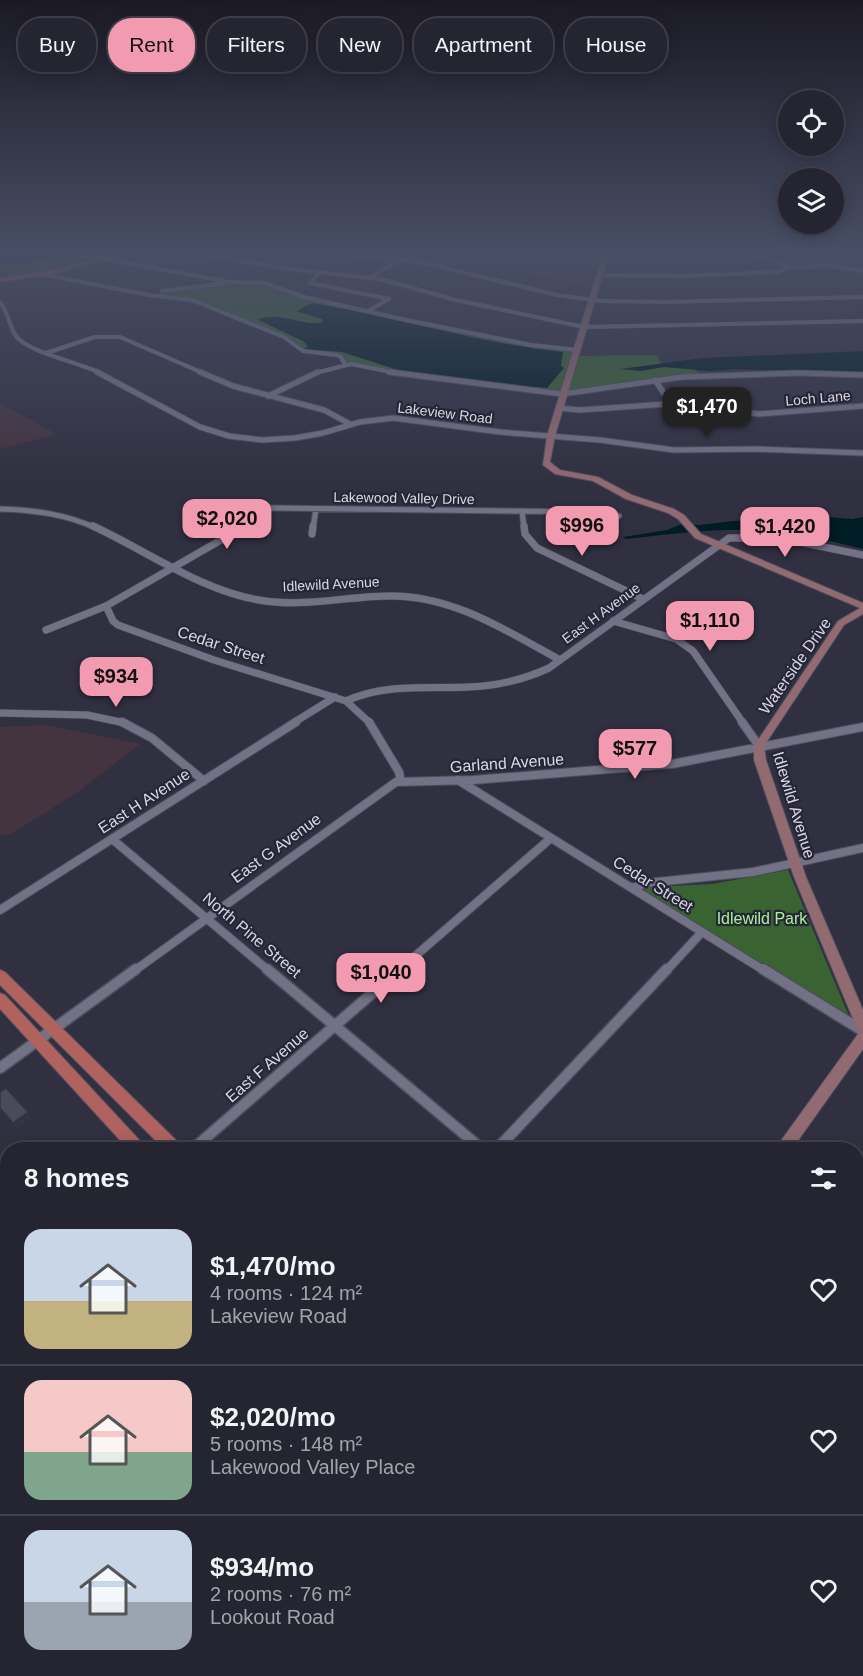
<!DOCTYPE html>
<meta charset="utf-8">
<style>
:root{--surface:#252431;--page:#31303d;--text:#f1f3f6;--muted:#a3a4ab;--line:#42414d;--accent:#f29aaf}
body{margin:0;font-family:Arial,sans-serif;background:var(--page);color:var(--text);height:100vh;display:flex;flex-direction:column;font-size:22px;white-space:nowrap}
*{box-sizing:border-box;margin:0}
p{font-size:20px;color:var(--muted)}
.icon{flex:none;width:33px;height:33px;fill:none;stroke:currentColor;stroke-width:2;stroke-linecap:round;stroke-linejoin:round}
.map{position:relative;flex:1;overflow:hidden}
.panel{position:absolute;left:0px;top:1142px;width:864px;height:536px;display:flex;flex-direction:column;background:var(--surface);border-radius:24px 24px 0 0;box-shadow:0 3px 15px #0003,0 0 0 2px var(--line)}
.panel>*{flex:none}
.hud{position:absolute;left:18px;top:18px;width:828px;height:54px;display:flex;gap:12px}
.tools{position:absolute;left:778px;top:90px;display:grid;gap:12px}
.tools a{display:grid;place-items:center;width:66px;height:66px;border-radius:50%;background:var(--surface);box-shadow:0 3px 15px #0003,0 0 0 2px var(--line);font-size:30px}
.price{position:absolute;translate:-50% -51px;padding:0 14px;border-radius:12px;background:var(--accent);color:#111;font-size:20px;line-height:39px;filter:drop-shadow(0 2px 3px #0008)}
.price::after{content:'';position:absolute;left:50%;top:36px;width:18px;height:14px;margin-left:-9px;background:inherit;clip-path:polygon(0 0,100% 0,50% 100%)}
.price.on{background:#222;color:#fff}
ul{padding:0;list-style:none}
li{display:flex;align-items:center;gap:18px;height:150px;padding:0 24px}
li+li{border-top:2px solid var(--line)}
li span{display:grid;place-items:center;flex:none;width:168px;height:120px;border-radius:18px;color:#555}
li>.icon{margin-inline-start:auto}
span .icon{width:72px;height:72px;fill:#fffc;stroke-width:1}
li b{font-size:26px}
h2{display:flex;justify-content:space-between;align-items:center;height:72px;padding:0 24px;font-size:26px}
.pill{padding:0 21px;border-radius:24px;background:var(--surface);box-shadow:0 3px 15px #0003,0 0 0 2px var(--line);font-size:21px;line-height:54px}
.pill.on{background:var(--accent);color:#111}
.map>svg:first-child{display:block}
.commercial{fill:#443440}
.built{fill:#3b3850}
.green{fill:#396331}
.water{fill:#001c25}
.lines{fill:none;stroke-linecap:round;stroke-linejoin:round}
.street-far5-casing{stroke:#4e4d5c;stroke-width:4.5}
.street-far4-casing{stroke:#4e4d5c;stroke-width:7}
.street-far3-casing{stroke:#4e4d5c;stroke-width:8}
.street-far2-casing{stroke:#4e4d5c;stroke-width:10}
.street-far1-casing{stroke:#4e4d5c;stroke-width:13}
.street-casing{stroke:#4e4d5c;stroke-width:16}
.secondary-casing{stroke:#4e4d5c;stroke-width:2}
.primary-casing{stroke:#4e4d5c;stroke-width:2}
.street-far5{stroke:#727185;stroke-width:4}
.street-far4{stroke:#727185;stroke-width:5}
.street-far3{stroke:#727185;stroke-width:7}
.street-far2{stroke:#727185;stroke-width:8}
.street-far1{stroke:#727185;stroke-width:10}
.street{stroke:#727185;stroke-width:14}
.secondary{fill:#916a72;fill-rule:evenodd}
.primary{fill:#af625e;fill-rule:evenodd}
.shaded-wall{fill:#343340}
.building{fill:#4b495c;stroke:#343340;stroke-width:1.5}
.labels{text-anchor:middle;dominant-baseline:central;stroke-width:4.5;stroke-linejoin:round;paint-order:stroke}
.far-street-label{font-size:14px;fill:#d8d7e3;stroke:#272637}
.street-label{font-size:16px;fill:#d8d7e3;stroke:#272637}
.park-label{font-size:16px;fill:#a8f09b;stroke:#272637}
</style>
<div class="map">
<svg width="863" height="1676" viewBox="0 0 863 1676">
<rect width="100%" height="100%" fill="#313041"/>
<path class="commercial" d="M0,403L57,434L0,449Z
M47,725L140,744L78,792L11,834L0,836V727Z
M419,1670H600L606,1676H425Z"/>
<path class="built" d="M457,250H575L599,252L588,284L514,272L484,262Z"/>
<path class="green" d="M0,250H68L85,258L80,265C56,271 23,283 0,271Z
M230,282C257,282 279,288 305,297L510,341L578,350L576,356L656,355L664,367L692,369L707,376L573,393L345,365L341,357L305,350L289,341L192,301L160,296L164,291Z
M788,870L848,1014V1017L632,888L712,884Z"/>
<path class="water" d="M0,250H49L57,255L43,260L2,265Z
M312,303C396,317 478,343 563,352L561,366L564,368L547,388L491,384L492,382L398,370L342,352L304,349L308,346L303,341L258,320C277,310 302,327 323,322L322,319L296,311Z
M863,351V373L736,369L711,371L664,367L641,371L620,369L703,358Z
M816,516L852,519L863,517V549C838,543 812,536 786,532C734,526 678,533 626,539L623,537L667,530L682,524L699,525L733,521Z"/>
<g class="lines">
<defs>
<path id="street-far5" d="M67,250L83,255L230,282L265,283L304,297L406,320L531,345L578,350
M174,250L297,270L380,279L456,300L584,327L863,321
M311,250L425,263L557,295L601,301L666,302L863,297
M788,267L833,266L863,271
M319,273L310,283L389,299L368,311
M41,274L149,295L192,300L284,337L303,351L337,355L341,357L345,365
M599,275L682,276L778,272L788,267C747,244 654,252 606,253
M370,278L397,261L439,250
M162,291L227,283
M0,302C8,312 9,326 16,336C29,353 79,362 100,373
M46,353L95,337H120L203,373
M315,373L351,364L397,373
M796,373H800"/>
<path id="street-far4" d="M97,372L200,427L229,436L262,440L295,438L323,433L360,422L393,418L500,432L600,440L674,450L755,449L863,453
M200,372L233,386L324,410L350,424
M389,372L562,394L682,377L798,373L863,375
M655,380L671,404
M268,396L318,372
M559,408L580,410L667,404L759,414L863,406
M187,507L594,512L619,516
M0,509C34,510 65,514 96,528
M522,511L524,528
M238,528L251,508
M313,528L316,509"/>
<path id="street-far3" d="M93,526C145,550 202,591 259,600C303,608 347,596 391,596C454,596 507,631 560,660
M524,526L525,534L537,548L643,599
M312,534L313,526
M106,606L113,621L118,625L214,660L346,701L370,723
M613,621L676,639L693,651L743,723
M46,630L106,606L228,536L240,526
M346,701C385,683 427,689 469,687C497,686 523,680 549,668L729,538H780L863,555
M0,713L87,715L125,723
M293,723L335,697"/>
<path id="street-far2" d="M122,722L152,738L204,781
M369,722L399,772L401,782
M742,722L759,746
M458,780L765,971
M112,839L269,971
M632,888L647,883L753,872L863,848
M0,910L296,722
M134,971L396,782L473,780L672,764L863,727
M398,971L551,838
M666,971L702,932"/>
<path id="street-far1" d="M267,969L482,1149
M763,969L863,1031
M0,1068L136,969
M193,1149L400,969
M497,1149L667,969"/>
<path id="street" d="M0,1380L8,1390
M856,1463L863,1468
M856,1562L863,1550
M210,1670L215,1676
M799,1676L802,1670"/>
<path id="secondary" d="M604,250H610L555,436L550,462L560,470L598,477L632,495L674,509L684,515L701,534L863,603V614L844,625L764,746L766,760L806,877L863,1010V1049L792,1149H775L858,1034L863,1032L858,1030L856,1026L794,877L754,760V746L838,621L860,608L695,538L678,519L668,513L626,499L593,481L555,474L543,465L547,436Z
M8,1302V1321L0,1325V1305Z
M395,1670H419L416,1676H392Z"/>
<path id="primary" d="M128,250H136L59,273L0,282V278L58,269Z
M0,970L5,972L180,1144L183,1149H164L0,985Z
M0,993L5,995L143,1144L146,1149H128L0,1009Z
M617,1670H642L645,1676H620Z
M671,1670H696L699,1676H674Z"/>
</defs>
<use href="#street-far5" class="street-far5-casing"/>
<use href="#street-far4" class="street-far4-casing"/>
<use href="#street-far3" class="street-far3-casing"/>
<use href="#street-far2" class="street-far2-casing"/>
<use href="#street-far1" class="street-far1-casing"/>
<use href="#street" class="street-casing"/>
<use href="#secondary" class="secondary-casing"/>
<use href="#primary" class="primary-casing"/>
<use href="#street-far5" class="street-far5"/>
<use href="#street-far4" class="street-far4"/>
<use href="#street-far3" class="street-far3"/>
<use href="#street-far2" class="street-far2"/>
<use href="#street-far1" class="street-far1"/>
<use href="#street" class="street"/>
<use href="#secondary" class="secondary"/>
<use href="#primary" class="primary"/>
</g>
<path class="shaded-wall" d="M28,1112L32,1118L17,1129L13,1123Z"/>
<path class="building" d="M6,1088L28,1112L13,1123L0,1108V1092Z"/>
<linearGradient id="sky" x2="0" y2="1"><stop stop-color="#1b1a24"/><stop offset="0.52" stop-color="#484e65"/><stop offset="1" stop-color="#484e65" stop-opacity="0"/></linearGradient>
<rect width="863" height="484" fill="url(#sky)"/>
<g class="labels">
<g class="far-street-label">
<text transform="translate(818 398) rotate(-5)">Loch Lane</text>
<text transform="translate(445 413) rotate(7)">Lakeview Road</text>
<text transform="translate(404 498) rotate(1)">Lakewood Valley Drive</text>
<text transform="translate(331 584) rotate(-3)">Idlewild Avenue</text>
<text transform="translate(601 613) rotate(-36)">East H Avenue</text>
</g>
<g class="street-label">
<text transform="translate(221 645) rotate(18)">Cedar Street</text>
<text transform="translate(795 666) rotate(-55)">Waterside Drive</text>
<text transform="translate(507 763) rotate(-4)">Garland Avenue</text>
<text transform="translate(144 801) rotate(-33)">East H Avenue</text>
<text transform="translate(794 805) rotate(73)">Idlewild Avenue</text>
<text transform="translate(276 848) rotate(-36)">East G Avenue</text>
<text transform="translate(653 884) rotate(32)">Cedar Street</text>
<text transform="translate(252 935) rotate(40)">North Pine Street</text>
<text transform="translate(267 1065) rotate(-41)">East F Avenue</text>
</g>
<g class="park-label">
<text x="762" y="918">Idlewild Park</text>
</g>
</g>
</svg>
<div class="tools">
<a><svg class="icon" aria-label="locate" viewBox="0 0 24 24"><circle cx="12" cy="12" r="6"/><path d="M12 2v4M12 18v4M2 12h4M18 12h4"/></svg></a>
<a><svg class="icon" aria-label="layers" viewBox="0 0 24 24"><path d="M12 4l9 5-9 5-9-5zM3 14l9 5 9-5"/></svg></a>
</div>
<b class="price on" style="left:707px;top:438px">$1,470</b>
<b class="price" style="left:227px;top:550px">$2,020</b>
<b class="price" style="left:582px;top:557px">$996</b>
<b class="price" style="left:785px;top:558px">$1,420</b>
<b class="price" style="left:710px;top:652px">$1,110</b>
<b class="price" style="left:116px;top:708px">$934</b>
<b class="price" style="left:635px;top:780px">$577</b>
<b class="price" style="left:381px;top:1004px">$1,040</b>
<div class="hud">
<a class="pill">Buy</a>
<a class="pill on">Rent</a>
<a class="pill">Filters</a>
<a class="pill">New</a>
<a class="pill">Apartment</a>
<a class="pill">House</a>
</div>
<section class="panel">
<h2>8 homes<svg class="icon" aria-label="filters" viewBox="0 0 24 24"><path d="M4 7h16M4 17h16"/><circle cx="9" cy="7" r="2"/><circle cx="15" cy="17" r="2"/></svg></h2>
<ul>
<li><span style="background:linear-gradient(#c9d6e8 60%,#c2b280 0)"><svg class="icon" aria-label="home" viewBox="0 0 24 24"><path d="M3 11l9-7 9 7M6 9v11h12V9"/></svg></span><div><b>$1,470/mo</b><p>4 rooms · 124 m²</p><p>Lakeview Road</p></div><svg class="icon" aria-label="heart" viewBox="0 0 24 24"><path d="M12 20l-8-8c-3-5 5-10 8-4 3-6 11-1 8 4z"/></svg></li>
<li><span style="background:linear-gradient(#f6c9c9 60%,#7fa58c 0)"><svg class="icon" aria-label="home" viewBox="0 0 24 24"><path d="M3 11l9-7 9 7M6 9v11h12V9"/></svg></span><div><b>$2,020/mo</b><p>5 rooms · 148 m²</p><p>Lakewood Valley Place</p></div><svg class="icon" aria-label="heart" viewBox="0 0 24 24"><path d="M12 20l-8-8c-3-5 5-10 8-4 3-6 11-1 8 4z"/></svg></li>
<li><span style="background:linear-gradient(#c9d6e8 60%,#9aa5b1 0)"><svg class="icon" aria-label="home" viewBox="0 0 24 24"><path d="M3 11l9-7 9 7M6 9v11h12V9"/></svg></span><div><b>$934/mo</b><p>2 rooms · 76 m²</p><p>Lookout Road</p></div><svg class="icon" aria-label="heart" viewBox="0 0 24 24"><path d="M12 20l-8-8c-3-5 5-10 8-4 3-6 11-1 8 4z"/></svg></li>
</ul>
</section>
</div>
